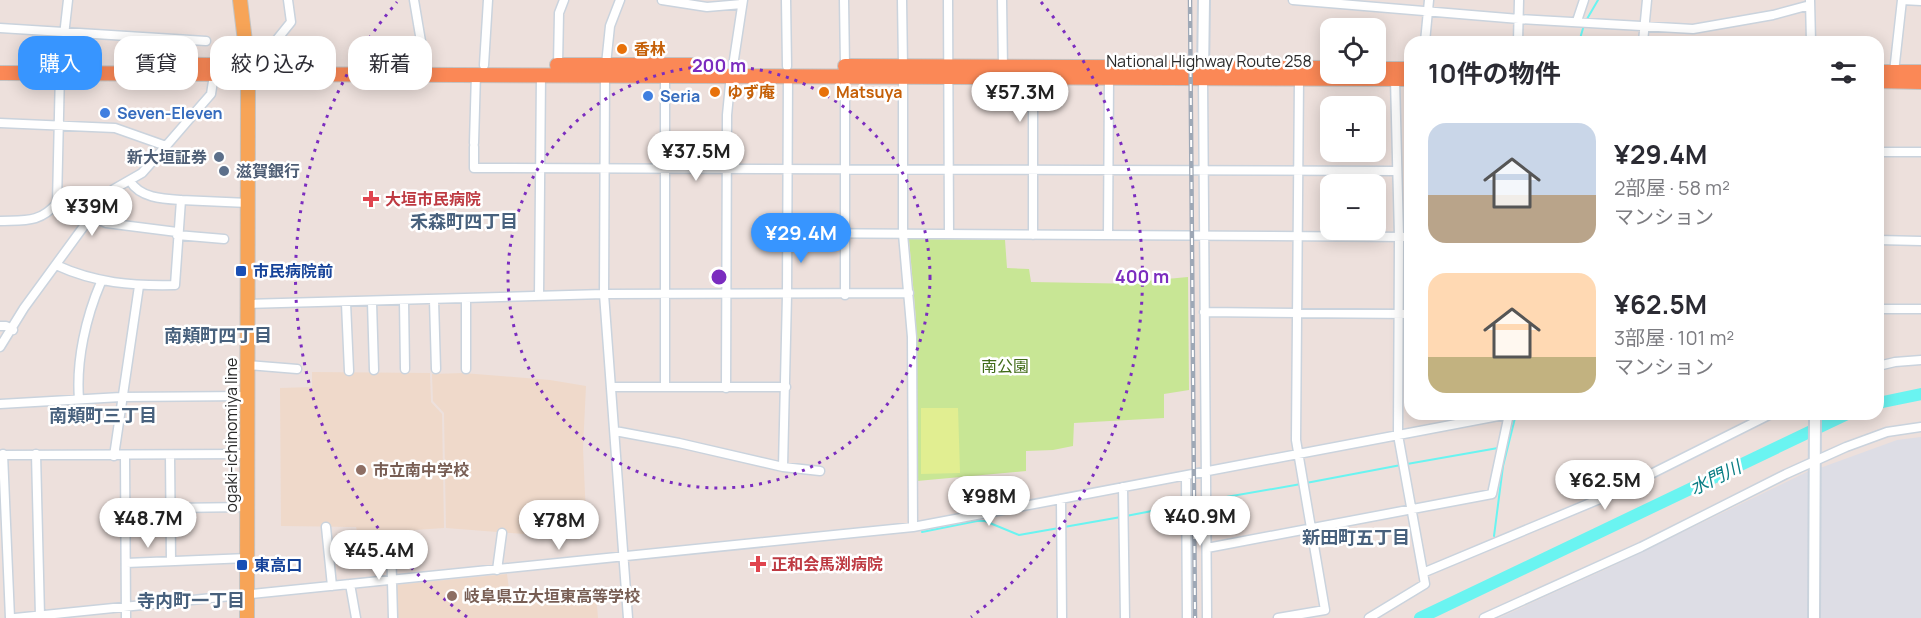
<!DOCTYPE html>
<html lang="ja">
<meta charset="utf-8">
<style>
:root{--surface:#fff;--page:#f7f7f7;--text:#2b2b33;--muted:#7c7c81;--accent:#3795ff}
body{margin:0;font-family:Manrope,"Noto Sans JP",sans-serif;background:var(--page);color:var(--text);height:100vh;display:flex;flex-direction:column;font-size:22px;white-space:nowrap}
*{box-sizing:border-box;margin:0}
p{font-size:20px;color:var(--muted)}
.icon{flex:none;width:33px;height:33px;fill:none;stroke:currentColor;stroke-width:2;stroke-linecap:round;stroke-linejoin:round}
.map{position:relative;flex:1;overflow:hidden}
.drawer{position:absolute;left:1404px;top:36px;width:480px;height:384px;display:flex;flex-direction:column;background:var(--surface);border-radius:18px;box-shadow:0 3px 15px #0003}
.drawer>*{flex:none}
.guide{position:absolute;left:18px;top:36px;width:570px;height:54px;display:flex;gap:12px}
.buttons{position:absolute;left:1320px;top:18px;display:grid;gap:12px}
.buttons a{display:grid;place-items:center;width:66px;height:66px;border-radius:12px;background:var(--surface);box-shadow:0 3px 15px #0003;font-size:30px}
.price{position:absolute;translate:-50% -51px;padding:0 14px;border-radius:21px;background:#fff;color:#222;font-size:20px;line-height:39px;filter:drop-shadow(0 2px 3px #0008)}
.price::after{content:'';position:absolute;left:50%;top:36px;width:18px;height:14px;margin-left:-9px;background:inherit;clip-path:polygon(0 0,100% 0,50% 100%)}
.price.on{background:var(--accent);color:#fff}
ul{padding:0;list-style:none}
li{display:flex;align-items:center;gap:18px;height:150px;padding:0 24px}
li span{display:grid;place-items:center;flex:none;width:168px;height:120px;border-radius:18px;color:#555}
li>.icon{margin-inline-start:auto}
span .icon{width:72px;height:72px;fill:#fffc;stroke-width:1}
li b{font-size:26px}
h2{display:flex;justify-content:space-between;align-items:center;height:72px;padding:0 24px;font-size:26px}
.chip{padding:0 21px;border-radius:18px;background:var(--surface);box-shadow:0 3px 15px #0003;font-size:21px;line-height:54px}
.chip.on{background:var(--accent);color:#fff}
.map>svg:first-child{display:block}
.industrial{fill:#dddde5}
.education{fill:#efd9ca}
.green{fill:#c8e695}
.pitch{fill:#e1ee91}
.lines{fill:none;stroke-linecap:round;stroke-linejoin:round}
.stream{stroke:#6af4f1;stroke-width:2}
.river{stroke:#6af4f1;stroke-width:12}
.minor-casing{stroke:#cad3dd;stroke-width:11}
.tertiary-casing{stroke:#cad3dd;stroke-width:14}
.primary-casing{stroke:#c3c3c3;stroke-width:16}
.trunk-casing{stroke:#c3c3c3;stroke-width:16}
.minor{stroke:#fff;stroke-width:8}
.tertiary{stroke:#fff;stroke-width:10}
.primary{stroke:#f7a457;stroke-width:14}
.trunk{stroke:#fb8856;stroke-width:14}
.rail-casing{stroke:#9ea8b6;stroke-width:4.5}
.rail{stroke:#fff;stroke-width:2;stroke-dasharray:7;stroke-linecap:butt}
.ring{fill:none;stroke:#7b2cbf;stroke-width:3;stroke-dasharray:3 6}
.food-dot{fill:#e8710a;stroke:#fff;stroke-width:2}
.shop-dot{fill:#3f7fe0;stroke:#fff;stroke-width:2}
.service-dot{fill:#5c6f8a;stroke:#fff;stroke-width:2}
.health-dot{fill:#e0444e;stroke:#fff;stroke-width:2}
.transit-dot{fill:#1a4fb4;stroke:#fff;stroke-width:2}
.education-dot{fill:#8d6e63;stroke:#fff;stroke-width:2}
.labels{text-anchor:middle;dominant-baseline:central;stroke-width:5;stroke-linejoin:round;paint-order:stroke}
.food-label{font-size:16px;font-weight:bold;fill:#c56008;stroke:#fff;text-anchor:start}
.street-label{font-size:16px;fill:#2a2a2a;stroke:#fff}
.shop-label{font-size:16px;font-weight:bold;fill:#366cbe;stroke:#fff;text-anchor:start}
.service-label{font-size:16px;font-weight:bold;fill:#4e5e75;stroke:#fff;text-anchor:end}
.health-label{font-size:16px;font-weight:bold;fill:#be3a42;stroke:#fff;text-anchor:start}
.transit-label{font-size:16px;font-weight:bold;fill:#164399;stroke:#fff;text-anchor:start}
.park-label{font-size:16px;fill:#406b17;stroke:#fff}
.education-label{font-size:16px;font-weight:bold;fill:#785e54;stroke:#fff;text-anchor:start}
.neighbourhood-label{font-size:18px;font-weight:bold;fill:#48617d;stroke:#fff}
.water-label{font-size:18px;font-style:italic;fill:#097d84;stroke:#fff}
.centre{fill:#7b2cbf;stroke:#fff;stroke-width:3}
.ring-label{font-size:18px;text-anchor:middle;font-weight:bold;fill:#7b2cbf;stroke:#fff;stroke-width:5;stroke-linejoin:round;paint-order:stroke}
</style>
<div class="map">
<svg width="1921" height="618" viewBox="0 0 1921 618">
<rect width="100%" height="100%" fill="#ede0dc"/>
<path class="industrial" d="M1921,437V618H1818L1820,468L1897,440Z
M1813,469L1811,618H1499L1611,567Z"/>
<path class="education" d="M312,372L430,373L431,402L442,414L444,528L372,533L357,531L356,527L281,526L280,388L312,387Z
M463,373L550,380L586,386L583,448L587,539L446,528L444,413L433,401L432,374Z
M507,574L510,597L596,592L598,618H396L395,585Z"/>
<path class="green" d="M909,239L1005,240L1007,268L1029,269L1031,282L1145,284V281L1188,277L1189,390L1164,394V418L1074,423L1073,446L1053,450L1026,451V471L917,481L916,319Z"/>
<path class="pitch" d="M921,408H958L960,473L921,474Z"/>
<g class="lines">
<path class="stream" d="M1587,19L1598,0
M1579,42L1584,25
M1407,464L1498,448
M1306,483L1401,465
M1209,500L1301,484
M1188,504L1203,501
M1126,516L1183,505
M1064,527L1121,517
M922,532L977,521H985L1019,535L1059,528
M1494,536L1503,466L1516,414"/>
<path class="river" d="M1878,403L1921,394
M1420,618L1847,414"/>
<defs>
<path id="minor" d="M414,0L425,65
M620,0L610,26L605,74L604,294L628,618
M662,0L707,7L742,4
M786,0L787,66
M844,0L845,66
M902,0L903,66
M948,0L949,234
M1002,0L1003,67
M1293,0L1519,19L1693,29L1773,15L1810,5
M1810,0L1811,42
M1902,0L1921,1
M1577,21L1584,0
M0,28L206,41
M1425,42L1429,0
M1518,42L1519,0
M1643,42L1647,0
M61,62L68,0
M484,65L488,0
M558,65L559,13L564,0
M264,66L266,53L291,22L288,0
M733,66L743,0
M1894,72L1902,0
M903,77V234L912,337L913,527
M1203,78L1207,618
M0,123L115,128L166,146
M474,143L476,73
M474,147V168L1397,171
M1878,152H1921
M181,200L248,203
M91,216L106,223L177,232
M0,221C25,220 40,223 57,203L60,71
M788,233L1410,237
M177,235L224,239
M1033,235V77
M1108,235L1109,77
M1878,240L1921,241
M56,265C95,283 132,286 175,285L181,200C163,199 140,198 130,181
M845,295V75
M539,296L541,74
M466,299V369
M434,300L436,369
M404,301L405,369
M372,302L374,370
M346,303L349,371
M248,304L604,294L909,293
M1878,309H1921
M1204,312L1410,314
M0,326H6L13,330
M0,347L24,308L103,200L114,189L142,173L166,146L211,94L214,75
M247,365L297,369
M1878,366L1895,362L1921,360
M612,387H786
M665,387V74
M726,388L727,115L731,74
M79,399C76,360 86,317 101,282
M0,404L121,397L247,396
M615,431L679,443L783,467L820,471
M3,454L10,618
M36,454L40,616
M0,455L247,454
M170,455L171,561
M114,456L139,286
M125,456L126,618
M783,467L787,295L788,74
M1186,476L1187,618
M1123,487L1125,618
M1061,499L1062,618
M171,508L247,507
M326,527L332,586
M391,544L393,618
M1207,548L1492,494L1509,414
M126,563L248,558
M497,570L502,533
M1425,572L1607,496L1771,414
M350,584L356,618
M15,618L913,527L1509,414
M1278,618L1325,610L1296,440L1299,78
M1369,618L1425,584L1398,435L1399,237L1395,79
M1484,618L1641,547L1786,474L1846,447L1887,432L1921,427"/>
<path id="tertiary" d="M1203,75L1204,0
M1814,618L1815,414"/>
<path id="primary" d="M240,0L248,66L247,618"/>
<path id="trunk" d="M128,64L307,66
M557,65H691
M845,66L1330,68
M1376,69H1410
M1878,72H1921
M0,73L1410,79
M1878,81L1921,82"/>
</defs>
<use href="#minor" class="minor-casing"/>
<use href="#tertiary" class="tertiary-casing"/>
<use href="#primary" class="primary-casing"/>
<use href="#trunk" class="trunk-casing"/>
<use href="#minor" class="minor"/>
<use href="#tertiary" class="tertiary"/>
<use href="#primary" class="primary"/>
<use href="#trunk" class="trunk"/>
<defs>
<path id="rail" d="M1190,0L1195,618"/>
</defs>
<use href="#rail" class="rail-casing"/>
<use href="#rail" class="rail"/>
</g>
<g class="ring">
<circle cx="719" cy="277" r="211"/>
<path d="M467 617A423 423 0 0 1 397 2M1041 2A423 423 0 0 1 971 617"/>
</g>
<g class="food-dot">
<circle cx="622" cy="49" r="6"/>
<circle cx="715" cy="92" r="6"/>
<circle cx="824" cy="92" r="6"/>
</g>
<g class="shop-dot">
<circle cx="648" cy="96" r="6"/>
<circle cx="105" cy="113" r="6"/>
</g>
<g class="service-dot">
<circle cx="219" cy="157" r="6"/>
<circle cx="224" cy="171" r="6"/>
</g>
<g class="health-dot">
<path d="M368 190h6v6h6v6h-6v6h-6v-6h-6v-6h6z"/>
<path d="M755 555h6v6h6v6h-6v6h-6v-6h-6v-6h6z"/>
</g>
<g class="transit-dot">
<rect x="235" y="265" width="12" height="12" rx="3"/>
<rect x="236" y="559" width="12" height="12" rx="3"/>
</g>
<g class="education-dot">
<circle cx="361" cy="470" r="6"/>
<circle cx="452" cy="596" r="6"/>
</g>
<g class="labels">
<g class="food-label">
<text x="634" y="49">香林</text>
<text x="727" y="92">ゆず庵</text>
<text x="836" y="92">Matsuya</text>
</g>
<g class="street-label">
<text x="1209" y="61">National Highway Route 258</text>
<text transform="translate(231 435) rotate(-90)">ogaki-ichinomiya line</text>
</g>
<g class="shop-label">
<text x="660" y="96">Seria</text>
<text x="117" y="113">Seven-Eleven</text>
</g>
<g class="service-label">
<text x="207" y="157">新大垣証券</text>
<text x="236" y="171" text-anchor="start">滋賀銀行</text>
</g>
<g class="health-label">
<text x="385" y="199">大垣市民病院</text>
<text x="771" y="564">正和会馬渕病院</text>
</g>
<g class="transit-label">
<text x="253" y="271">市民病院前</text>
<text x="254" y="565">東高口</text>
</g>
<g class="park-label">
<text x="1005" y="366">南公園</text>
</g>
<g class="education-label">
<text x="373" y="470">市立南中学校</text>
<text x="464" y="596">岐阜県立大垣東高等学校</text>
</g>
<g class="neighbourhood-label">
<text x="464" y="221">禾森町四丁目</text>
<text x="218" y="335">南頬町四丁目</text>
<text x="103" y="415">南頬町三丁目</text>
<text x="1356" y="537">新田町五丁目</text>
<text x="191" y="600">寺内町一丁目</text>
</g>
<g class="water-label">
<text transform="translate(1715 477) rotate(-26)">水門川</text>
</g>
</g>
<circle cx="719" cy="277" r="9" class="centre"/>
<g class="ring-label">
<text x="719" y="72">200 m</text>
<text x="1142" y="283">400 m</text>
</g>
</svg>
<div class="buttons">
<a><svg class="icon" aria-label="locate" viewBox="0 0 24 24"><circle cx="12" cy="12" r="6"/><path d="M12 2v4M12 18v4M2 12h4M18 12h4"/></svg></a>
<a>+</a>
<a>−</a>
</div>
<b class="price" style="left:1020px;top:123px">¥57.3M</b>
<b class="price" style="left:696px;top:182px">¥37.5M</b>
<b class="price" style="left:92px;top:237px">¥39M</b>
<b class="price on" style="left:801px;top:264px">¥29.4M</b>
<b class="price" style="left:1605px;top:511px">¥62.5M</b>
<b class="price" style="left:989px;top:527px">¥98M</b>
<b class="price" style="left:1200px;top:547px">¥40.9M</b>
<b class="price" style="left:148px;top:549px">¥48.7M</b>
<b class="price" style="left:559px;top:551px">¥78M</b>
<b class="price" style="left:379px;top:581px">¥45.4M</b>
<div class="guide">
<a class="chip on">購入</a>
<a class="chip">賃貸</a>
<a class="chip">絞り込み</a>
<a class="chip">新着</a>
</div>
<section class="drawer">
<h2>10件の物件<svg class="icon" aria-label="filters" viewBox="0 0 24 24"><path d="M4 7h16M4 17h16"/><circle cx="9" cy="7" r="2"/><circle cx="15" cy="17" r="2"/></svg></h2>
<ul>
<li><span style="background:linear-gradient(#c9d6e8 60%,#b9a48a 0)"><svg class="icon" aria-label="home" viewBox="0 0 24 24"><path d="M3 11l9-7 9 7M6 9v11h12V9"/></svg></span><div><b>¥29.4M</b><p>2部屋 · 58 m²</p><p>マンション</p></div></li>
<li><span style="background:linear-gradient(#ffd9b3 70%,#c2b280 0)"><svg class="icon" aria-label="home" viewBox="0 0 24 24"><path d="M3 11l9-7 9 7M6 9v11h12V9"/></svg></span><div><b>¥62.5M</b><p>3部屋 · 101 m²</p><p>マンション</p></div></li>
</ul>
</section>
</div>
